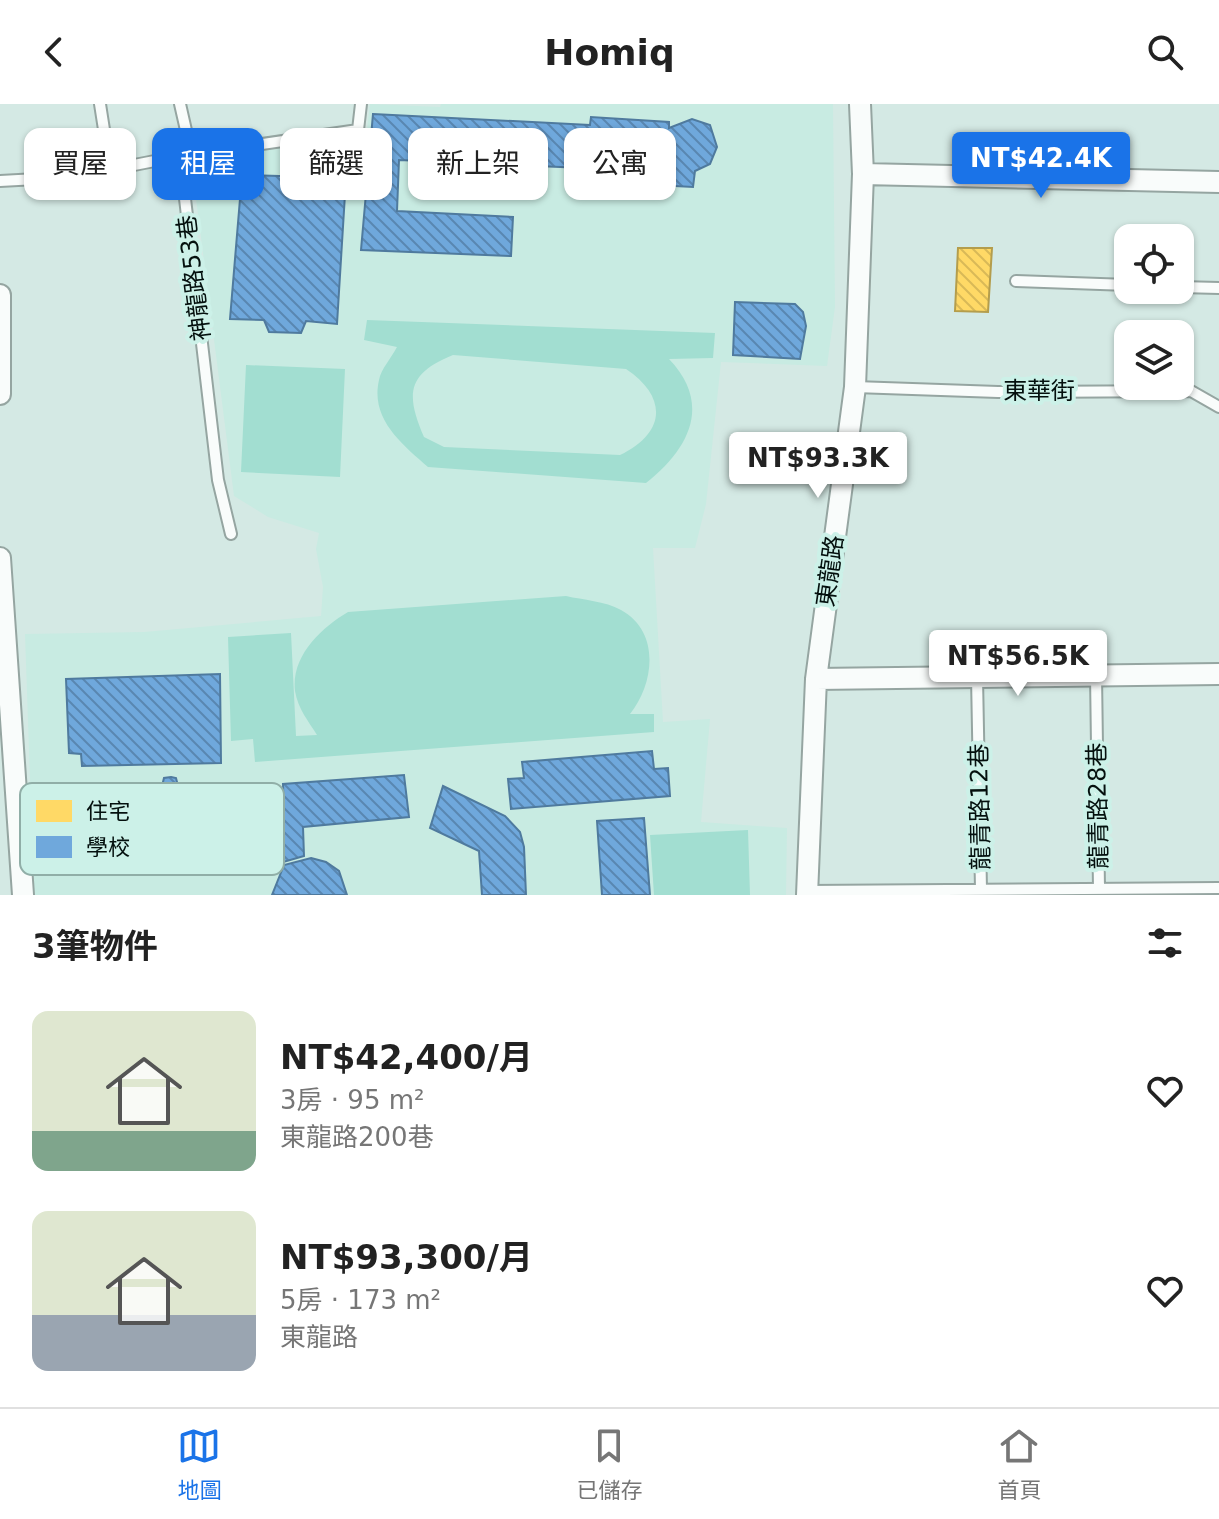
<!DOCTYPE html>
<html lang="zh-TW">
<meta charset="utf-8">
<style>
:root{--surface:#fff;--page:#f2f2f2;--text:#222;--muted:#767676;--line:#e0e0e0;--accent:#1a73e8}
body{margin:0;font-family:"DejaVu Sans","Noto Sans TC",sans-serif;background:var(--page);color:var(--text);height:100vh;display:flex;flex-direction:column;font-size:30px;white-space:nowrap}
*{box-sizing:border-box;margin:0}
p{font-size:26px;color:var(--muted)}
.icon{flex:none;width:44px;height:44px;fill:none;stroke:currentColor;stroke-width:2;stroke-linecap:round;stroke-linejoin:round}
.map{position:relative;height:791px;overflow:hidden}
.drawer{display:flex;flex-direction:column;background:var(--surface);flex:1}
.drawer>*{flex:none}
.guide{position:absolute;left:24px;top:24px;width:800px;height:72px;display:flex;gap:16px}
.fabs{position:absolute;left:1114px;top:120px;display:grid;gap:16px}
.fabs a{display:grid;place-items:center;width:80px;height:80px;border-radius:16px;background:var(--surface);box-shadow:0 2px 6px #0004;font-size:40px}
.price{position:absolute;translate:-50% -68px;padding:0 18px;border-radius:8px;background:#fff;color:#222;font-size:26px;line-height:52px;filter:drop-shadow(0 2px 4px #0008)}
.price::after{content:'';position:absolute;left:50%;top:48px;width:24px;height:18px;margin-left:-12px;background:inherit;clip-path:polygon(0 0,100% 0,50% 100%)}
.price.on{background:var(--accent);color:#fff}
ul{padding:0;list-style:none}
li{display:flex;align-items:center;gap:24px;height:200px;padding:0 32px}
li span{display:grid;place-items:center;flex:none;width:224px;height:160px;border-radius:16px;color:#555}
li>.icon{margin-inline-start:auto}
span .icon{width:96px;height:96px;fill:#fffc;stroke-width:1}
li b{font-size:34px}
h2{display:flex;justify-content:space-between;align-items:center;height:96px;padding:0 32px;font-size:34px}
.tag{padding:0 28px;border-radius:16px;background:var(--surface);box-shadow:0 2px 6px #0004;font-size:28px;line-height:72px}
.tag.on{background:var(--accent);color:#fff}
header{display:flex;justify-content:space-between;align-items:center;height:104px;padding:0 32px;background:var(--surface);font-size:36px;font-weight:800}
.dock{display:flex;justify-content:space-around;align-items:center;height:112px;border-top:2px solid var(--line);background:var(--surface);font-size:22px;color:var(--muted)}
.dock a{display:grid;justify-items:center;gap:4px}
.dock .on{color:var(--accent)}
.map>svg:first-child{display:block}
.built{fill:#c8ebe2}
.grass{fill:#a2ded1;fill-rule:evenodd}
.homes{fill:url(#homes-back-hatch);stroke:#b49d4c;stroke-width:2}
.schools{fill:url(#schools-back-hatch);stroke:#4f7a9e;stroke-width:2}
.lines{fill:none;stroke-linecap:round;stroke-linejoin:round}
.service-casing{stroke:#95a5a1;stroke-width:14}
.minor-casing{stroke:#95a5a1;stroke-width:24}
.service{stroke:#f9fcfb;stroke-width:10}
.minor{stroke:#f9fcfb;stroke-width:20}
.labels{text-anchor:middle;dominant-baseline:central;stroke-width:8;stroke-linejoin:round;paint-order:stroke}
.street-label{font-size:24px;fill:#04100e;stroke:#ccf1e8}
.key{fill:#ccf1e8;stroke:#90aea7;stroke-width:2}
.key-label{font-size:22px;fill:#04100e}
</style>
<header><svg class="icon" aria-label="back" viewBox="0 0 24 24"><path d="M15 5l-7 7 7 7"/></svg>Homiq<svg class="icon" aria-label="search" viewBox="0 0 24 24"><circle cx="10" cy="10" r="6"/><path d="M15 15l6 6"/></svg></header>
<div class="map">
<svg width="1219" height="791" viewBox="0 0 1219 791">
<defs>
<pattern id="homes-back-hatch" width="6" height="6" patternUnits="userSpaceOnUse" patternTransform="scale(2)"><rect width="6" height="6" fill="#ffd966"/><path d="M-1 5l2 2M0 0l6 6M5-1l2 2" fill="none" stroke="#d9b957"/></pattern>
<pattern id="schools-back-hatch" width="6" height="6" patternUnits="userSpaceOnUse" patternTransform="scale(2)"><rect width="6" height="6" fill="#6fa8dc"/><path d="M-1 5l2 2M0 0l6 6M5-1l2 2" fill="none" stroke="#5987b1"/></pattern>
</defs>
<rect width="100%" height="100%" fill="#d4e9e4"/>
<path class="built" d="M370,0L440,3L441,0H833L835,203L827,262L721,258L706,400L695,444H653L663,618L710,615L701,718L787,724L786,791H34L25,530L144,528L321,512L323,483L316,445L319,429L268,413L234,392L193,71L201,51L366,34Z"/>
<path class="grass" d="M367,216L715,229L713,254L669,255C712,300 690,344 646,379L428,363C402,340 370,315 379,276C381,265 392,253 397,243L364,236ZM453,251L626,265C668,293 666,329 620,351L444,343L424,333C406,291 406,270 453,251Z
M246,261L345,265L340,373L241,368Z
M566,492C583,496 605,497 621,506C661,528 654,580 630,610H654V628L255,658L253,635L231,637L228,533L291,529L296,632L317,631C309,618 298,605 295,587C291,552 321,524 348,508Z
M748,726L750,791H654L650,731Z"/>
<path class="homes" d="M958,144H992L988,208L955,207Z"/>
<path class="schools" d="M373,10L590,21L591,13L669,18V24L692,15L710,21L717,43L710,60L695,67L693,83L636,80L624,73L583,71V64L399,56L397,107L513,113L511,152L361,146Z
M242,71L346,74L337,220L306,217L301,229L269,228L264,216L230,215Z
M735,198L795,200L803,208L806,222L800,255L733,251Z
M220,570L221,659L82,662L81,650L69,649L66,575Z
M652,647L654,665L668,664L670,692L511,705L508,675L524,674L522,658Z
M404,671L409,713L303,723L304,752L280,759L277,712H284L283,680Z
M171,673L176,674L179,686L193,685L196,730L168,732L169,743L82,749L81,738L55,740L51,691H62L65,680L78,683L80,705L164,699L162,682L164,674Z
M443,682L505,712L520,728L524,743L526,791H482L479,747L430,724Z
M644,714L650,791H602L597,717Z
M311,754L326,758L339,767L347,791H272L284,761Z"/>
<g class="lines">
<defs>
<path id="service" d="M100,0L110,64
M180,0L188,35L180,52
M180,52L358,26L361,0
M0,77L73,73L180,52L218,376L231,430
M1016,177L1128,181
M1180,183L1219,184
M855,283L998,288L1191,287L1219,303
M1096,571L1099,784
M977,573L981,785
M807,787L1219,784"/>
<path id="minor" d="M863,70L1219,78
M0,191V290
M0,454L23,791
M816,575L1219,570
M807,791L816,575L855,283L863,70L860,0"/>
</defs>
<use href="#service" class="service-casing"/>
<use href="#minor" class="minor-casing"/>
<use href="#service" class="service"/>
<use href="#minor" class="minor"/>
</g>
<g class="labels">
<g class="street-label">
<text transform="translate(194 174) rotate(-97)">神龍路53巷</text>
<text x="1039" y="287">東華街</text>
<text transform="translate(830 467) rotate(-82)">東龍路</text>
<text transform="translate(1098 702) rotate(-91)">龍青路28巷</text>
<text transform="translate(980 703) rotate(-91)">龍青路12巷</text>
</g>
</g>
<rect x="20" y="679" width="264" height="92" rx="12" class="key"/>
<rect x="36" y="696" width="36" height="22" fill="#ffd966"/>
<rect x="36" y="732" width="36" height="22" fill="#6fa8dc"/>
<g class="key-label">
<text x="86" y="715">住宅</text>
<text x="86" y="751">學校</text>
</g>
</svg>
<div class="fabs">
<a><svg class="icon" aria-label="locate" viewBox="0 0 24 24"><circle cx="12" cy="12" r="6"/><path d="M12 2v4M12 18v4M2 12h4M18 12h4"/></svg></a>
<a><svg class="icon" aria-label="layers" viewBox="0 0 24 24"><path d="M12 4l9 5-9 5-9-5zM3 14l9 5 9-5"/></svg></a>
</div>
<b class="price on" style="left:1041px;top:96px">NT$42.4K</b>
<b class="price" style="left:818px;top:396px">NT$93.3K</b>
<b class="price" style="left:1018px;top:594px">NT$56.5K</b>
<div class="guide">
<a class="tag">買屋</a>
<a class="tag on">租屋</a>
<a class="tag">篩選</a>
<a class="tag">新上架</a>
<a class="tag">公寓</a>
</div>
</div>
<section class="drawer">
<h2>3筆物件<svg class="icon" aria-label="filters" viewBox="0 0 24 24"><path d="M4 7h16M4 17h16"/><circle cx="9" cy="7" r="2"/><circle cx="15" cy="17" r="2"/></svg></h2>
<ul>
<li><span style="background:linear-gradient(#dfe7d0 75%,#7fa58c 0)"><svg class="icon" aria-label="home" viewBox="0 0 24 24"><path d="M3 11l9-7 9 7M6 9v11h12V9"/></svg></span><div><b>NT$42,400/月</b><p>3房 · 95 m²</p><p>東龍路200巷</p></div><svg class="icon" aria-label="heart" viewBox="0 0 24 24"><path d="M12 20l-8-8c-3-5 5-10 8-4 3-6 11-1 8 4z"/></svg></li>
<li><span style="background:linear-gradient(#dfe7d0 65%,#9aa5b1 0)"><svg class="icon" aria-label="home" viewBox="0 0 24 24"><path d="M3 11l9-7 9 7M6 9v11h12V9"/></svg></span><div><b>NT$93,300/月</b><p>5房 · 173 m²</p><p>東龍路</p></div><svg class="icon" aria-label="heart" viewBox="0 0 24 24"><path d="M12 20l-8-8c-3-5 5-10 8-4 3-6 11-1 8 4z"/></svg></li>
</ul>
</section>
<nav class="dock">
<a class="on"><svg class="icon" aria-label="map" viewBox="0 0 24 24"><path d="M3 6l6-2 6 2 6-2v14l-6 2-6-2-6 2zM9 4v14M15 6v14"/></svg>地圖</a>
<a><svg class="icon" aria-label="saved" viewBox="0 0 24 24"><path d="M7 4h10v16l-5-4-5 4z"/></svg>已儲存</a>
<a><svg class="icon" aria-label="home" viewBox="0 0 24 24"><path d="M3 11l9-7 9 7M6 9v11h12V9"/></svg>首頁</a>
</nav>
